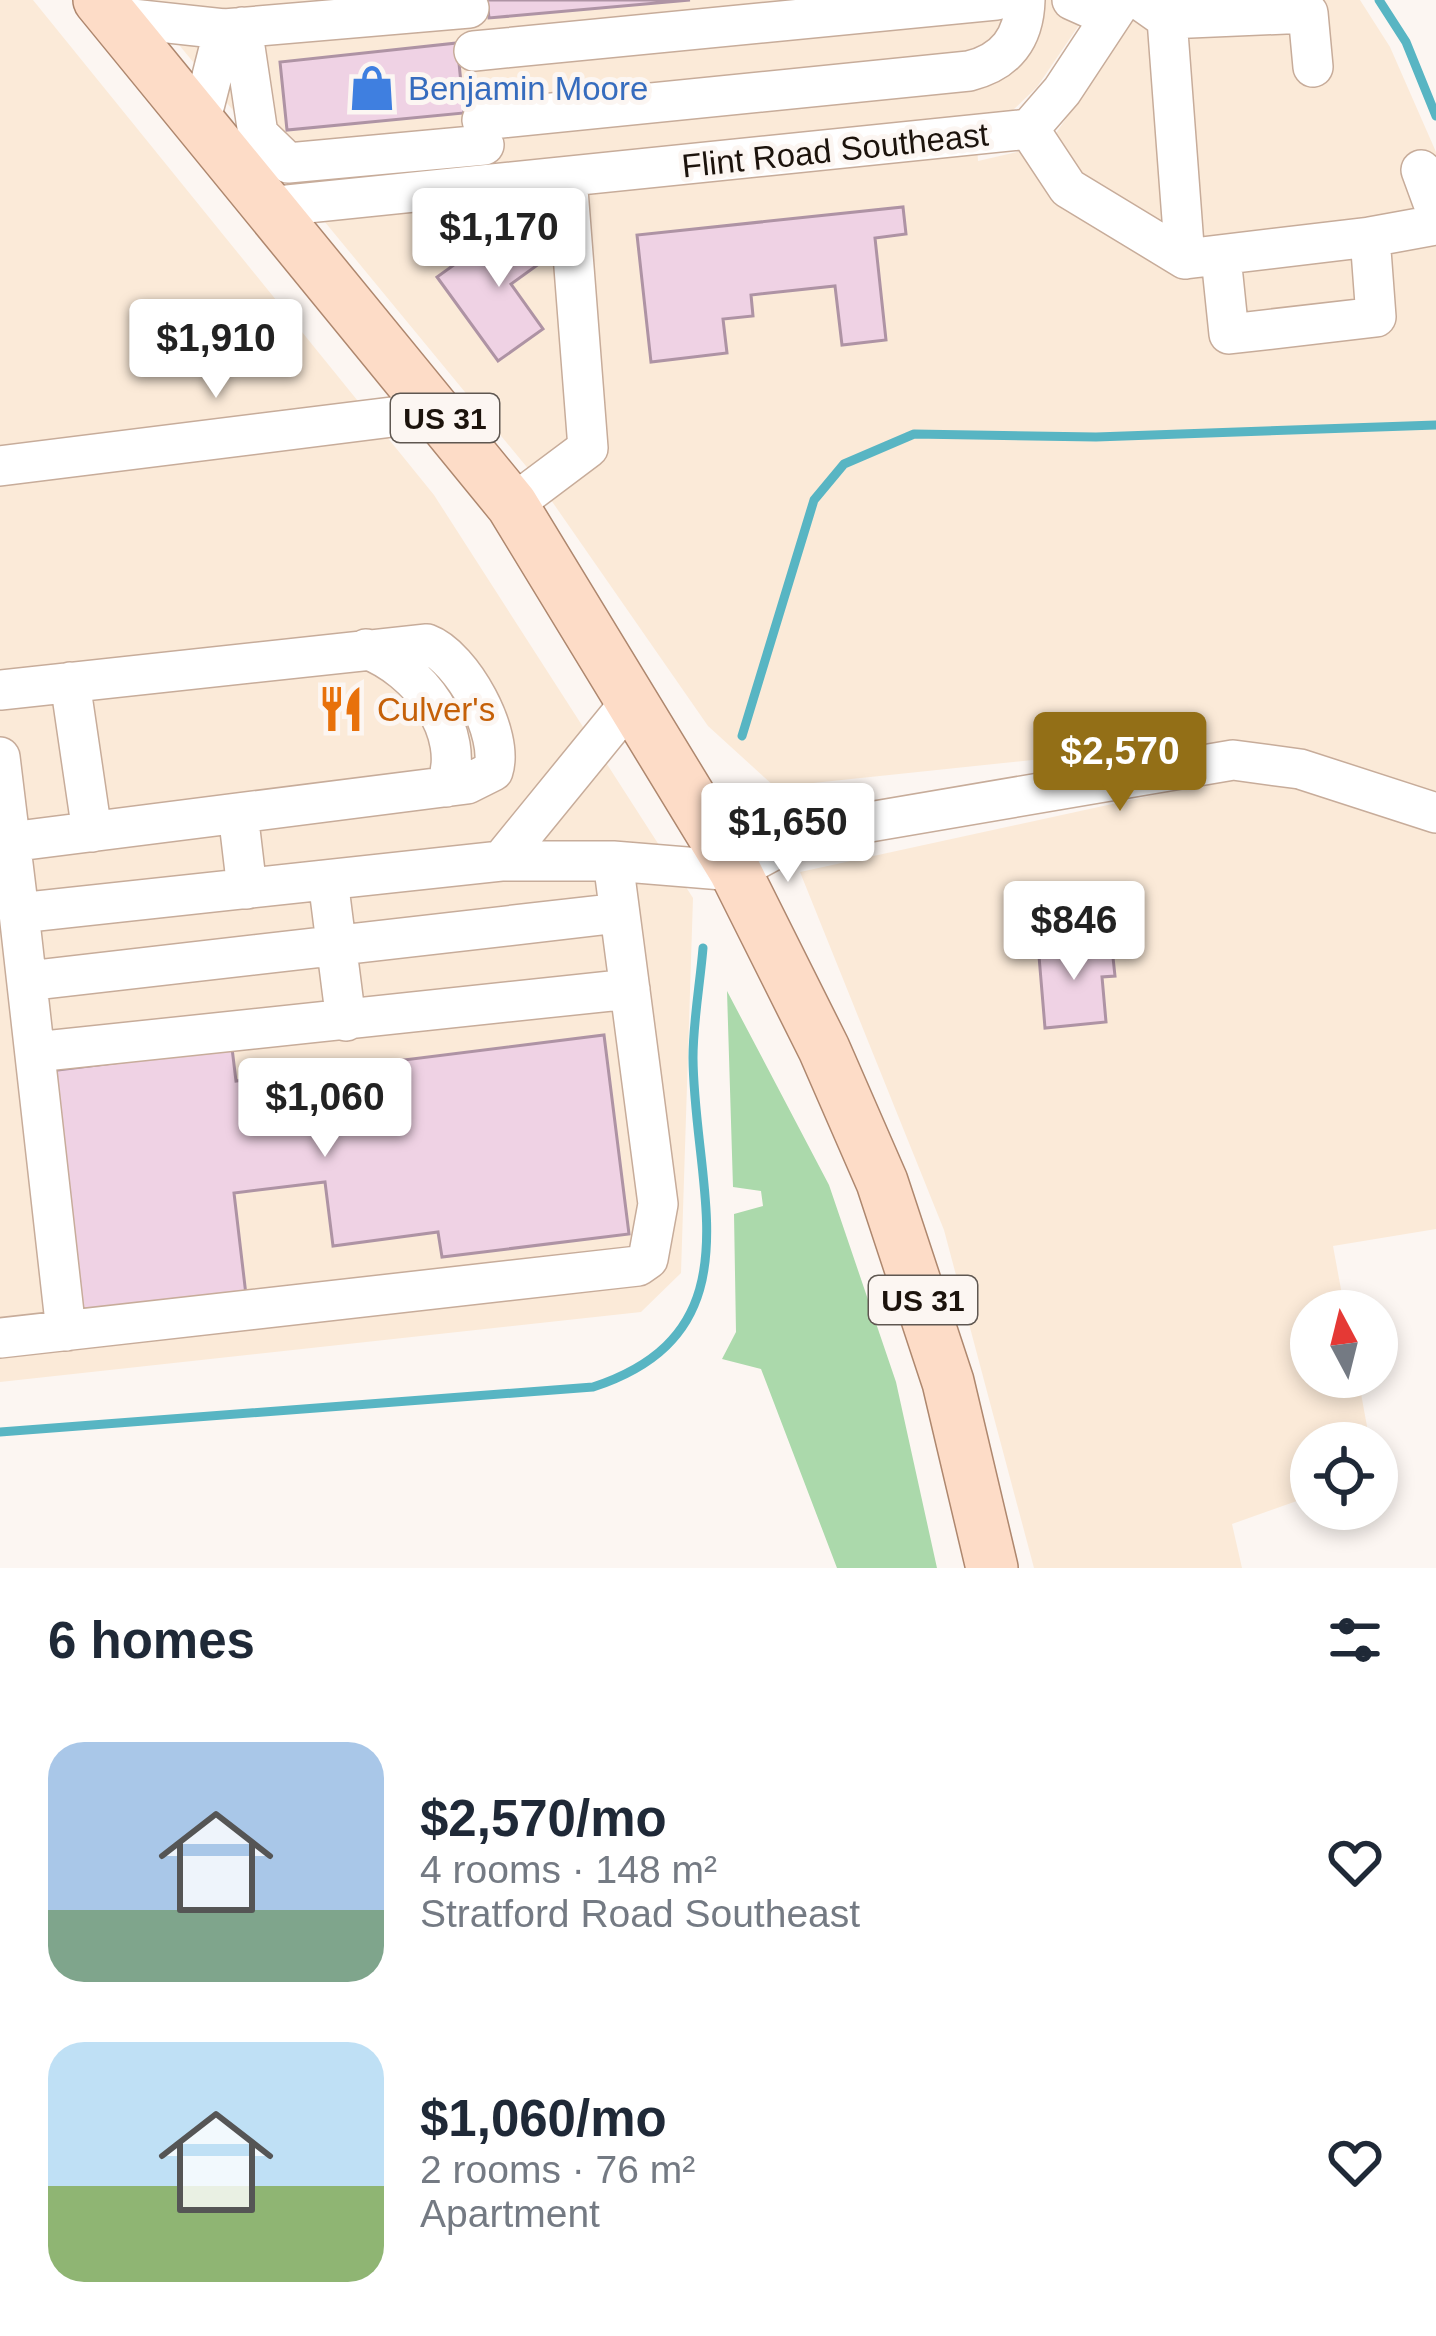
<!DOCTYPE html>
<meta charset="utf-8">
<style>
:root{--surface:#fff;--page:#f2f2f3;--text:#1f2937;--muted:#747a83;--accent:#936f17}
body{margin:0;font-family:Arial,sans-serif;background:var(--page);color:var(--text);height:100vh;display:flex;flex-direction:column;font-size:45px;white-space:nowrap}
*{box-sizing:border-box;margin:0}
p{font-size:39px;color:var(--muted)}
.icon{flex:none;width:66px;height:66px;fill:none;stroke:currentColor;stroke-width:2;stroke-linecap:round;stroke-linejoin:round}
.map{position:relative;height:1568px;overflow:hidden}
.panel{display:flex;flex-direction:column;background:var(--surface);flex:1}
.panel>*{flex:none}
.needle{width:78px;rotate:353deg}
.fabs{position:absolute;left:1290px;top:1290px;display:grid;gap:24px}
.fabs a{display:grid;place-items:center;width:108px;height:108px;border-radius:50%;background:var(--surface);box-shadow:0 6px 18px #0003;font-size:60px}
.price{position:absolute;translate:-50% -102px;padding:0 27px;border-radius:12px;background:#fff;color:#222;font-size:39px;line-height:78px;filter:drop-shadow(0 3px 6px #0008)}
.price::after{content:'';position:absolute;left:50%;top:72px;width:36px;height:27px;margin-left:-18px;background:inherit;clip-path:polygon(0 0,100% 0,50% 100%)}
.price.active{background:var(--accent);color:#fff}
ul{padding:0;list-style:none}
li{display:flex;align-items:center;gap:36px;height:300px;padding:0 48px}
li span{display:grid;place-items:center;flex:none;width:336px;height:240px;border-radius:36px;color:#555}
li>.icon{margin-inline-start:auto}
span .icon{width:144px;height:144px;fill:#fffc;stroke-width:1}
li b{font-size:51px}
h2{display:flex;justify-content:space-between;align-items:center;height:144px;padding:0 48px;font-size:51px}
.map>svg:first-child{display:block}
.commercial{fill:#fbead8}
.green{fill:#abd9ab}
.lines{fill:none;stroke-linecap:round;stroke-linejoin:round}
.stream{stroke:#58b5c3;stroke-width:9}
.building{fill:#efd2e4;stroke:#ae93a4;stroke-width:3}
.minor-casing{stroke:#c7ac9a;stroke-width:42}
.major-casing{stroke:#ae876e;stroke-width:54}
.minor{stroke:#fff;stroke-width:39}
.major{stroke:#fddcc7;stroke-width:51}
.labels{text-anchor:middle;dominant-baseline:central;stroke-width:10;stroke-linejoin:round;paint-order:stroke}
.shield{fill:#fcf6f2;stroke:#5f5751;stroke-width:3}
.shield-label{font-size:30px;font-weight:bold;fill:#1c130c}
.shop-label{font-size:33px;fill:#366cbe;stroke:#fcf6f2;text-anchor:start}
.street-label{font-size:33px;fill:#1c130c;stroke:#fcf6f2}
.food-label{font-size:33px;fill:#c56008;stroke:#fcf6f2;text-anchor:start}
</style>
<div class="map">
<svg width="1436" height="1568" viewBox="0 0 1436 1568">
<rect width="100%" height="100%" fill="#fcf6f2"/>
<path class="commercial" d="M0,0H33L434,495L693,898L681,1273L641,1312L0,1382Z
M142,0H1096L1037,87L1013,110L975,115L978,161L1048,145L1146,0H1360L1390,47L1436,152V1229L1333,1246L1345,1311H1311V1377H1358L1370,1443H1311V1496L1232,1524L1242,1568H1034L944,1230L800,872L1172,791L1175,745L775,787L708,726L535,477Z"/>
<path class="green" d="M727,991L829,1185L896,1382L937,1568H837L761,1369L722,1359L736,1332L734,1214L763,1206L761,1191L733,1187Z"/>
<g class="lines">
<path class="stream" d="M1379,0L1406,42L1436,116
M742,736L814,500L844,464L914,434L1096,437L1436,425
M0,1432L593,1387C760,1332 694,1191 693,1058C693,1022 700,984 703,948"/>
</g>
<path class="building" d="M487,0H690L489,18Z
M457,43L464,113L287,130L280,62Z
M903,207L906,234L875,238L886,340L842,345L835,286L751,295L753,316L723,319L727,353L651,362L637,235Z
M544,224L561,248L511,284L543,329L498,361L437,277L490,239L501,255Z
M1083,940L1085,950L1112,948L1115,976L1102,977L1106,1022L1045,1028L1038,944Z
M604,1035L629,1234L442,1257L438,1232L333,1246L325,1182L234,1193L246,1295L73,1316L42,1072L232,1048L236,1081Z"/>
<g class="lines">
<defs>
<path id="minor" d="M1072,0L1110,17
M114,17L224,29L469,8
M1167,19L1308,13L1313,67
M242,27L258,134L288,163L484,145
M474,51L996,0
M482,120L969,71C1006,62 1024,38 1025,0
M200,123L224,29
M1029,129L1068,188L1185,259L1167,19L1140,0
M1421,170L1436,211
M268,207L1029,129L1062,91L1122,0
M1370,237L1436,225
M1185,259L1370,237L1376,317L1229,334L1221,257
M0,466L440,411
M512,505L588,448L567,177
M366,649C418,668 468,732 446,787
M70,682L92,832
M0,690L427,644C462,657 505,735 493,771L467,784L10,842
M0,757L19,913L501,861H613L735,871L805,833L1233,760L1300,769L1436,813
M238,813L247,889
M501,861L633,699
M328,880L346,1021
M19,913L66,1331
M27,981L619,913
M35,1052L630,989
M0,1338L638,1266L648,1259L658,1204L613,861"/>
<path id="major" d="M99,0L512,505L735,871L824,1049L882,1182L948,1382L992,1568"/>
</defs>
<use href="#minor" class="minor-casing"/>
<use href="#major" class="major-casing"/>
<use href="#minor" class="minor"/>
<use href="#major" class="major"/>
</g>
<defs>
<symbol id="shop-bare" viewBox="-9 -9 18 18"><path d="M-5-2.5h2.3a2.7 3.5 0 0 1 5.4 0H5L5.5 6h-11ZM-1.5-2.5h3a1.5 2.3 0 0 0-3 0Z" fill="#3f7fe0" stroke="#fcf6f2" stroke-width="2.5" paint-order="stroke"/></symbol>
<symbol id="restaurant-bare" viewBox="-9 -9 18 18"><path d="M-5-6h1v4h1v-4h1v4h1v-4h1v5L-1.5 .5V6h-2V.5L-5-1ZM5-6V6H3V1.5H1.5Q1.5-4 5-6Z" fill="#e8710a" stroke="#fcf6f2" stroke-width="2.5" paint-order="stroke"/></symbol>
</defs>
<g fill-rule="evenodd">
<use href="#shop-bare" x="339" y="55" width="66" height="66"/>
<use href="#restaurant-bare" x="308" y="676" width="66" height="66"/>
</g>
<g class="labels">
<g class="shield">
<rect x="391" y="394" width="108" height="48" rx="9"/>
<rect x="869" y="1276" width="108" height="48" rx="9"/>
</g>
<g class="shield-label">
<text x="445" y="418">US 31</text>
<text x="923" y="1300">US 31</text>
</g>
<g class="shop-label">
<text x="408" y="88">Benjamin Moore</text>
</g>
<g class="street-label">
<text transform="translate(835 150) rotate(-6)">Flint Road Southeast</text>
</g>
<g class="food-label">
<text x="377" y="709">Culver's</text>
</g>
</g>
</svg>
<div class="fabs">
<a><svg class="needle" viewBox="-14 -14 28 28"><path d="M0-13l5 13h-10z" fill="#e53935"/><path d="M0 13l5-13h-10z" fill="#747a83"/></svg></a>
<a><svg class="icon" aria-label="locate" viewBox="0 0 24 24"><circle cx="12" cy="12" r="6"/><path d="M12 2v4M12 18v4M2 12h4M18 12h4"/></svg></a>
</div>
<b class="price" style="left:499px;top:290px">$1,170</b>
<b class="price" style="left:216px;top:401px">$1,910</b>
<b class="price active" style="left:1120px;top:814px">$2,570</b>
<b class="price" style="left:788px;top:885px">$1,650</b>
<b class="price" style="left:1074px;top:983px">$846</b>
<b class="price" style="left:325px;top:1160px">$1,060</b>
</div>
<section class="panel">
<h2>6 homes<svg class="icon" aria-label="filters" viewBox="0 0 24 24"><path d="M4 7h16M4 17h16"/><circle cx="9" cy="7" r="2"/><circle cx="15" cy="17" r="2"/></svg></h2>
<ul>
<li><span style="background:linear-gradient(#a9c7e8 70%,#7fa58c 0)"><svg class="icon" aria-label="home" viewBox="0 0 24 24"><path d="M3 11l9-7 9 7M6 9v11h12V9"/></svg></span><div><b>$2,570/mo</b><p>4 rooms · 148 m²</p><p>Stratford Road Southeast</p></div><svg class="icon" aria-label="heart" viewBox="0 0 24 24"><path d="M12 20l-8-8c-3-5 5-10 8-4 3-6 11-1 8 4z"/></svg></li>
<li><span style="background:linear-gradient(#bfe0f5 60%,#8fb573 0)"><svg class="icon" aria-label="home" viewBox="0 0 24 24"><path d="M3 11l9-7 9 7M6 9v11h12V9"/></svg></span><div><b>$1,060/mo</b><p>2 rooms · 76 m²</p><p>Apartment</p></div><svg class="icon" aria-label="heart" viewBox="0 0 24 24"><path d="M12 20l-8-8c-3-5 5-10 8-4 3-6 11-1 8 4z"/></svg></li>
</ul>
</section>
